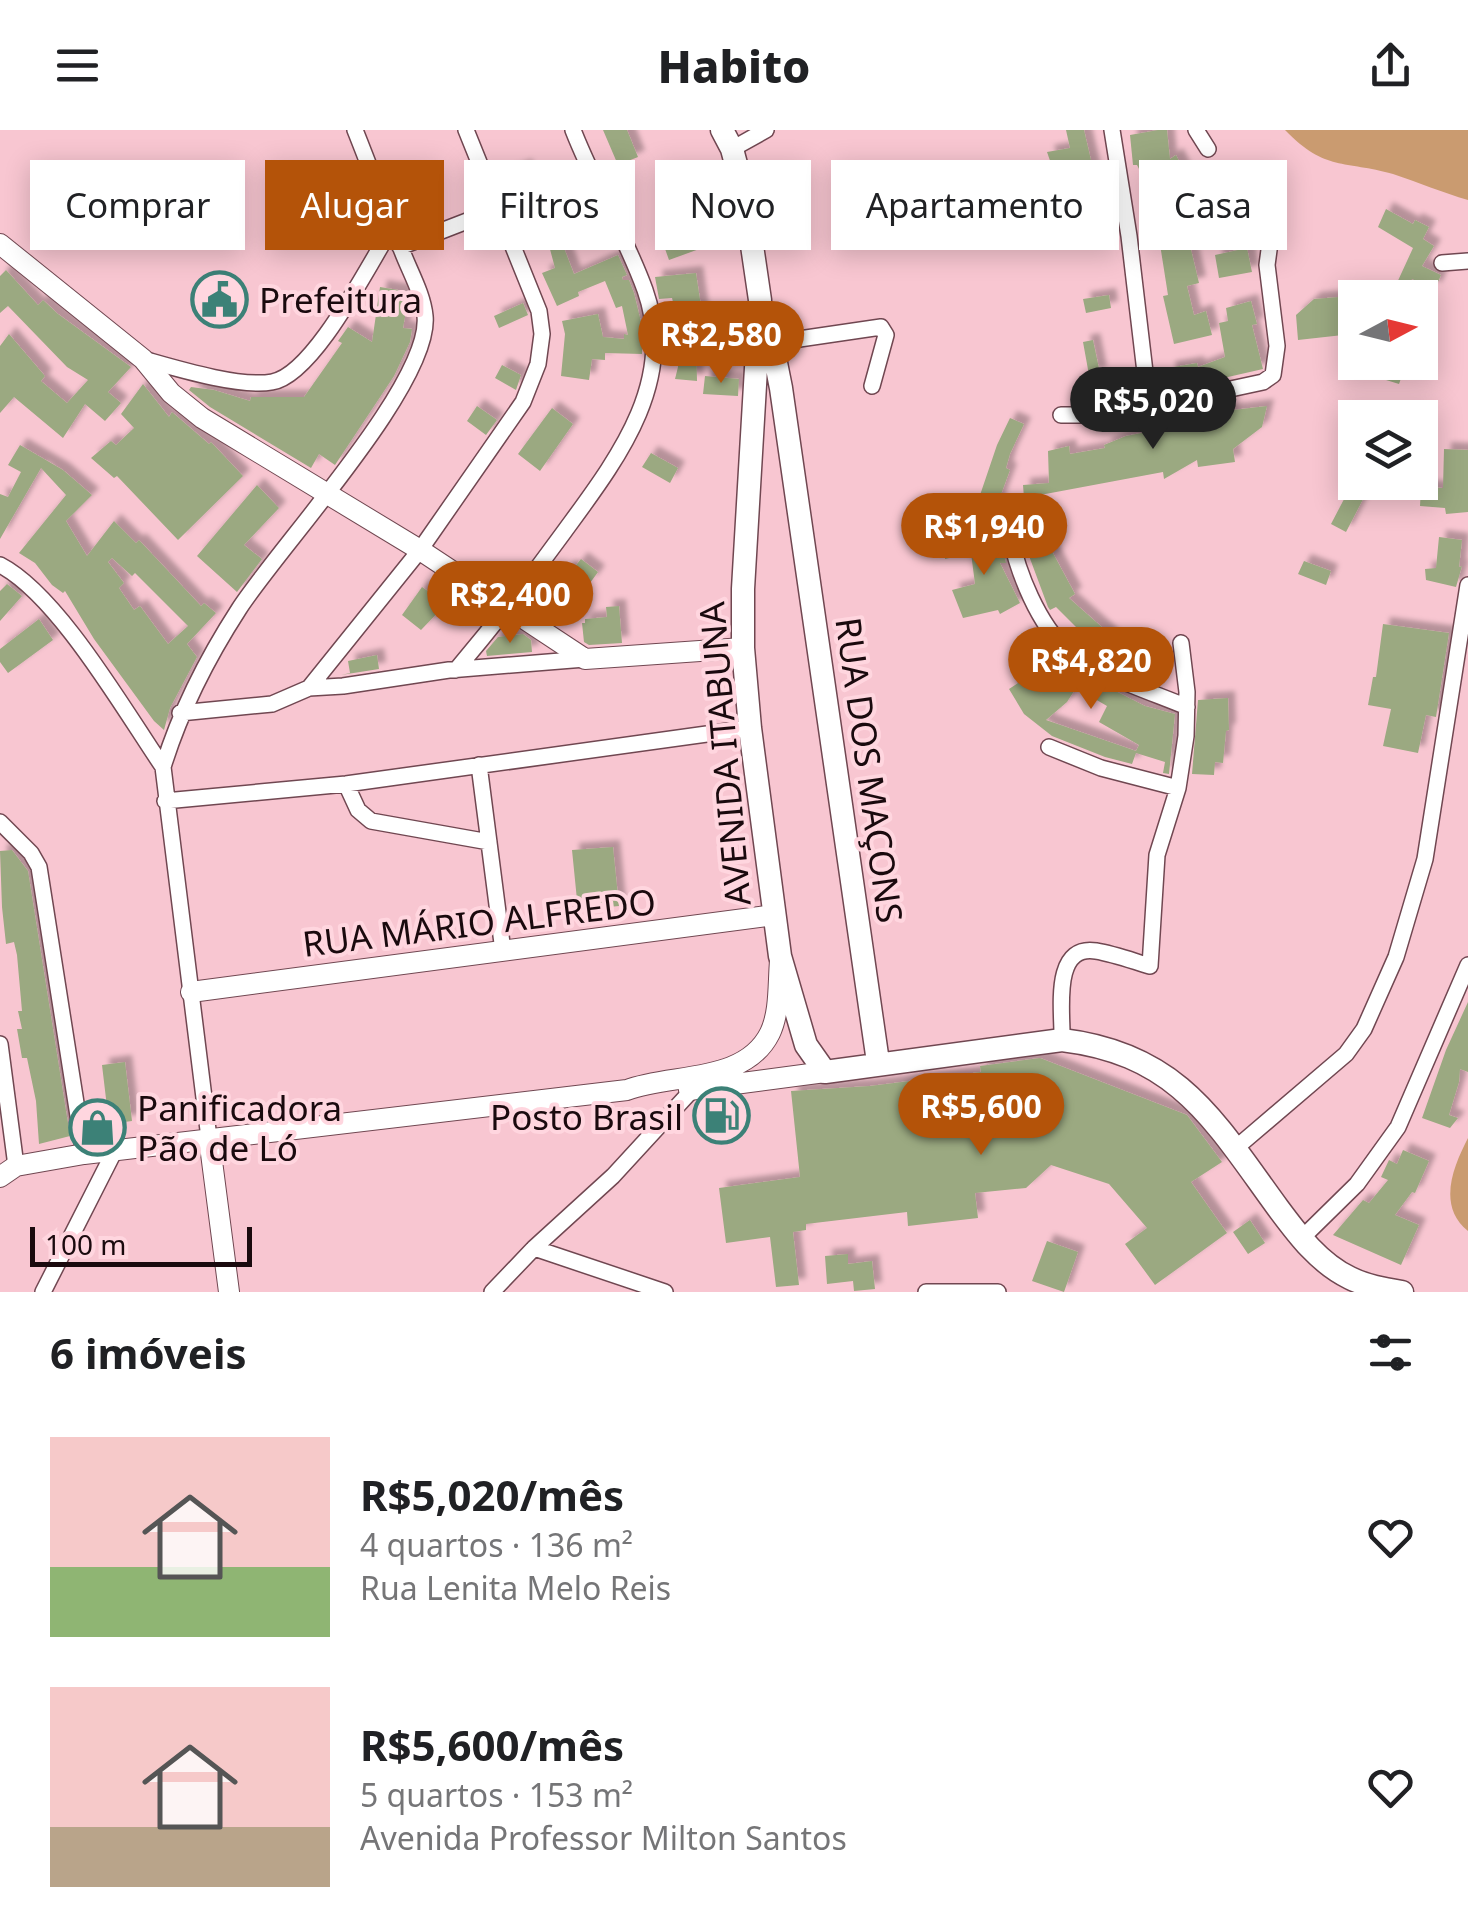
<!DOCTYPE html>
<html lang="pt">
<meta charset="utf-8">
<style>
:root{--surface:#fff;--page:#f6f6f6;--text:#202124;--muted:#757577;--accent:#b45309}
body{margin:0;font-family:"Noto Sans",sans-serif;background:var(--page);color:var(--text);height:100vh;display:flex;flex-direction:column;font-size:38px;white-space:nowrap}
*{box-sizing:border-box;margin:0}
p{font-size:32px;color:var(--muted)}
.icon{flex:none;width:55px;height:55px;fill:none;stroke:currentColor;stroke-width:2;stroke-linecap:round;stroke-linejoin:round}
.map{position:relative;height:1162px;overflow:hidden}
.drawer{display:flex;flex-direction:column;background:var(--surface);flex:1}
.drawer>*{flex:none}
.banner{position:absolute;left:30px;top:30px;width:1410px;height:90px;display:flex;gap:20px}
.needle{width:65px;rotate:83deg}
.buttons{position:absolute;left:1338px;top:150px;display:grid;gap:20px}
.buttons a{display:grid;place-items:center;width:100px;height:100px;border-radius:0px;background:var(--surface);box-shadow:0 5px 25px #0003;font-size:50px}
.scale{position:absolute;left:30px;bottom:25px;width:222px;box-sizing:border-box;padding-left:10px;border:5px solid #1a0a0e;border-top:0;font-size:28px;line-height:35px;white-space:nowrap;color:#1a0a0e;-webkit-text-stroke:8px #ffd6df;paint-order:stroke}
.price{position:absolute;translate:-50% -85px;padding:0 22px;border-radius:35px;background:var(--accent);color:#fff;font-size:32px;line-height:65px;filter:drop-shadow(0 2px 5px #0008)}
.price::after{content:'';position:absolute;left:50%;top:60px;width:30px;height:22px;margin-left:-15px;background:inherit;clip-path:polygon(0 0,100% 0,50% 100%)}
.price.current{background:#222;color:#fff}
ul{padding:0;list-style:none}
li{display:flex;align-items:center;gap:30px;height:250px;padding:0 50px}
li span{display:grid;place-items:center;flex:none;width:280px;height:200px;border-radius:0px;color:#555}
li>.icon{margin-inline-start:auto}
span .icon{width:120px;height:120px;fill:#fffc;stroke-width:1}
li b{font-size:42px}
h2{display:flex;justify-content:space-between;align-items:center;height:120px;padding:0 50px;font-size:42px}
.chip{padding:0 35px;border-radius:0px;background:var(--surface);box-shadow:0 5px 25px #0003;font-size:35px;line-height:90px}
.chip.current{background:var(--accent);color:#fff}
header{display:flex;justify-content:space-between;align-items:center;height:130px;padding:0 50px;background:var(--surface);font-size:45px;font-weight:800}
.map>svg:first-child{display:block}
.forest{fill:#ca9b70}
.building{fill:#9ba981;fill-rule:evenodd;filter:url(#shadow)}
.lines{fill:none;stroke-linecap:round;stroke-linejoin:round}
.street-casing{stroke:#704751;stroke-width:18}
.secondary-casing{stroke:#704751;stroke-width:22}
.primary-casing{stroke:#704751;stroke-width:25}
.street{stroke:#fff;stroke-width:15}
.secondary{stroke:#fff;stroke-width:20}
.primary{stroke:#fff;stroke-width:22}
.labels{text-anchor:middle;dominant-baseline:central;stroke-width:8;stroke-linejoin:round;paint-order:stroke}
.poi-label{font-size:35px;fill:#1a0a0e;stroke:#ffd6df;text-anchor:start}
.street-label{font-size:35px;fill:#1a0a0e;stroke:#ffd6df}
</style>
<header><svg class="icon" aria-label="menu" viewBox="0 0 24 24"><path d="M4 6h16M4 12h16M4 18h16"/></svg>Habito<svg class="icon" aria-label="share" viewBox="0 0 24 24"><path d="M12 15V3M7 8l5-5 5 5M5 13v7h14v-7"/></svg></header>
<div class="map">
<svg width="1468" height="1162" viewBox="0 0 1468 1162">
<defs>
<filter id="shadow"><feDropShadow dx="7" dy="-7" stdDeviation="2.5" flood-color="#0004"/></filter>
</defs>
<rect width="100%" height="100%" fill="#f8c6d1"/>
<path class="forest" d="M1285,0H1468V70C1443,63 1418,52 1393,44C1344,30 1326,42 1285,0Z
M1468,1008V1101C1437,1076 1453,1037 1468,1008Z"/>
<path class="building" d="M603,0H627L638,27L618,35Z
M1066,0H1084L1094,43L1057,51L1047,22L1070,18Z
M1158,0H1167L1170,29L1176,25L1192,56L1216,53L1217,60L1242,55L1247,87L1187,103L1199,153L1187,156L1194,185L1206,181L1212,205L1174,214L1163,166L1168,165L1159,108L1144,105L1143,85L1162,84L1137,35H1133L1130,5Z
M525,36L531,51L544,44L557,72L586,58L594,75L564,95L573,115L564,118L574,144L618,125L627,145L622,147L623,150H629L634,163L642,196V224L605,223V230L592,229L589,250L561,246L565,204L562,191L598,184L603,207L624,209V204L628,205L622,176L616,178L605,151L578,162L579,166L557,176L542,143L555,138L547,108L526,118L505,62L512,58L506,43Z
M726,56L730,70L685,90L679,76Z
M1386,79L1413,94L1415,90L1429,97L1423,109L1434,116L1422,136L1441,145L1435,159L1412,149L1404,168H1390L1413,118L1378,97Z
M697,104L702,118L669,130L664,116Z
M1247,118L1252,142L1219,148L1215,125Z
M6,140L38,175L43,170L58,184L131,237L108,262L121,273L105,291L85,274L63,308L14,267L0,283V216L9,204L45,246L41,251L67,273L88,250L67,237L8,176L0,183V146Z
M696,143L704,196L732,199L731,210L696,207L697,251L675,249L678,237L676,185L672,168L659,169L655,147Z
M380,157L404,161L407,176L403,198L412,199L410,212L394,246L335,335L319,324L311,338L210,277L189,260L191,257L214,260L250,271L251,267H304L342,213L338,211L348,197L372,212Z
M1109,165L1111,178L1086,183L1083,169Z
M1339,167L1343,205L1298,210L1296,185L1314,169Z
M1251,171L1257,194L1252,195L1263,239L1171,260L1168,238L1197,233L1198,237L1225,227L1219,193L1228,191L1226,178Z
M523,173L528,185L499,198L494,186Z
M1093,210L1100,243L1089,245L1083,212Z
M1352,227L1355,232H1407L1399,254L1347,238L1345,232H1350Z
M502,235L521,245L516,260L495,248Z
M705,246L739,249L738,266L703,264Z
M143,254L169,287L172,282L209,314L211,312L243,346L178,410L117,346L114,348L91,328L111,311L116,315L134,298L121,284Z
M477,276L497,290L486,305L467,291Z
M1267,276L1262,297L1233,319L1235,332L1198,337L1197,330L1164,349L1163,342L1024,368L1023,355L1049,353L1048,321L1069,316L1070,324L1105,318L1104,315L1126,306L1192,293L1191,285Z
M552,278L573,294L540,341L518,324Z
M1010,288L1024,294L1010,324L1006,338L1010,340L996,378L978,371L997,315Z
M20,315L63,340L92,365L66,391L87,426L114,391L136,413L139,410L201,476L204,473L216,483L187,514L197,527L170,578L164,600L154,591L94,509L65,461L63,463L52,455L35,433L19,423L66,365L41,338L0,409V364L8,367L21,342L8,335ZM112,428L132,446L135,443L188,496L168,514L140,476L134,480L119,458L124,453L108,432Z
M1444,319L1468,320V382L1446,384L1445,378L1420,376L1421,357L1443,358Z
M651,323L678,338L670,353L642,337Z
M1353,352H1372L1346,402L1331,394Z
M257,355L279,378L244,415L262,429L237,462L197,426Z
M1040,399L1075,464L1069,468L1112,506L1105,516L1131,529L1125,540L1083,518L1089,510L1056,477L1050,480L1048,477L1022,407Z
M999,405L1006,433H1000L1020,473L1000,484L998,480L963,488L952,460L975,454L971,423L945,429L946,412H984L983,406Z
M1439,407L1462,410L1459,437L1462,436L1456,457L1426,450L1425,439L1436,438Z
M581,429L598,442L590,453L584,447L573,463L557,451L569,436L573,439Z
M1304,431L1331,441L1326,455L1298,444Z
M7,454L22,466L0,491V461Z
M422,457L446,474L421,500L402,485Z
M619,476L622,513L589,515L584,512L582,493H585V489L607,487L606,477Z
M39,489L53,510L8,543L0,532V519Z
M1383,494L1449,503L1436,587L1426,585L1418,623L1383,616L1391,579L1368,575L1373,547H1376Z
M1037,501L1047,515L1043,517L1072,539L1145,576L1175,584L1169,644L1163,643L1165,632L1136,623L1132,634L1105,627L1052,606L1024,584L1009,559L1030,545L1028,542L1040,531L1021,503L1029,507ZM1076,558L1107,576L1099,592L1139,615L1136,621L1046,590L1067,572Z
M523,504L531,510L532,522L487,526L486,521L498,507Z
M377,525L379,539L341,545L350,543L348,531Z
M1228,568L1229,600L1226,601L1223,633L1215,632L1214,645L1192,644L1198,570Z
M613,717L619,776L578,780L572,720Z
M12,720L28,741L70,1006L39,1014L36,971L27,928H22L17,899H22L18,881H22L17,825L14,812L6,814L2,777L0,721Z
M1468,872V942L1460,939L1459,952L1449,985L1458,988L1450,998L1422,988L1446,920Z
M1040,928L1187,985L1222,1032L1191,1052L1227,1103L1155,1155L1125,1114L1147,1098L1109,1054L1051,1035L1026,1058L975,1063L978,1088L908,1096L907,1082L806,1094V1100L793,1102L799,1155L776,1157L770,1107L726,1113L719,1058L800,1047L791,961L870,956L981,942L980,936Z
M125,932L132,991L109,994L102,935Z
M1403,1020L1429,1031L1415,1063L1412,1062L1395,1085L1419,1095L1401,1135L1333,1105L1363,1070L1369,1073L1388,1050L1381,1047L1389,1030L1397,1034Z
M1250,1090L1265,1113L1248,1124L1233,1102Z
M1047,1111L1078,1122L1064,1162L1032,1151Z
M848,1124V1134L872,1131L875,1159L854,1161L853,1151L827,1154L825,1126Z"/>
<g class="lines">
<defs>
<path id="street" d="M1112,0L1129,106L1149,276
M1196,0L1208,19
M732,19L766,0
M400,117L498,79
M1442,133L1468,131
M772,213L881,197L886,205L872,256
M143,229C175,238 240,258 272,252C314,245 369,134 393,96
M1061,285H1110L1263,252L1273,245L1277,216L1267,135L1271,105
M1010,405C1018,443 1038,494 1068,521C1089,542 1157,564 1187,577
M0,435C58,465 124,580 163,637
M456,540C494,495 530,449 564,402C615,332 678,253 645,160C626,107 594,54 573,0
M309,558L343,556L449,540L585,529
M180,583L272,574L309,558L420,420L523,272L538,234L542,204L539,181L466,0
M1049,617L1101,638L1178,658
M479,635L503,821
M346,654L358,680L371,691L489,712
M165,671L346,654L750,598
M0,692L31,723L39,737L84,1024
M1062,910C1063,883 1051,814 1096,821C1114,824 1133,831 1150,836L1157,725L1178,658L1186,606L1187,562L1181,513
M0,914L16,1036
M209,1008L163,637C181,579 206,530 239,479C278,418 432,253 425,186C423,164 410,142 402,121C386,81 371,40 355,0
M1237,1017L1346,924L1364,899L1396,827L1425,729L1468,455
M1301,1109L1357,1054L1398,997L1468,835
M534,1118L665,1162
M43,1162L115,1020
M492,1162L534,1118L613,1046L693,959
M926,1162H998"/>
<path id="secondary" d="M0,114L143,229L171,263L202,288L420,420L585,529L743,518
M191,862L774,785
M689,960L825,942
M209,1008L229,1162
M0,1047L16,1036L84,1024L627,960C672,943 745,954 770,903C780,882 778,854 780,831"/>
<path id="primary" d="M722,0L732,19L745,68L760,170L743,459V518L750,598L780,826L806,915L825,942L1062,910C1179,924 1215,992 1278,1078C1298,1105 1319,1133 1350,1148C1366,1156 1384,1159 1402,1162
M762,185L772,213L781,258L878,932"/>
</defs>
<use href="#street" class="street-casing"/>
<use href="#secondary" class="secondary-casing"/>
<use href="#primary" class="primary-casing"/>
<use href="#street" class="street"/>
<use href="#secondary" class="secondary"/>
<use href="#primary" class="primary"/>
</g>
<defs>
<symbol id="civic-ring" viewBox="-11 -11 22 22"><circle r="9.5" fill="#ffd6df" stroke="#3c8177" stroke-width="1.5"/><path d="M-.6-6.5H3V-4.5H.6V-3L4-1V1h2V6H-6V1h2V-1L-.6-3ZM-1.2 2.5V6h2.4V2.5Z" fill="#3c8177"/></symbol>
<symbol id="fuel-ring" viewBox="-11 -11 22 22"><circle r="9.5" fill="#ffd6df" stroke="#3c8177" stroke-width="1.5"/><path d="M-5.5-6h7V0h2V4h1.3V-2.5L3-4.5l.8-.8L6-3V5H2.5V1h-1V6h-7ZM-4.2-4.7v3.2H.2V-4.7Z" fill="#3c8177"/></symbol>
<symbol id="shop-ring" viewBox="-11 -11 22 22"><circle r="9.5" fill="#ffd6df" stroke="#3c8177" stroke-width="1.5"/><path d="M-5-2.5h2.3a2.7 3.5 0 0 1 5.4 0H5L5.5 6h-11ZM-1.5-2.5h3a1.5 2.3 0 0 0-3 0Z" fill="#3c8177"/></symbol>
</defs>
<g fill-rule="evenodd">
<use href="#civic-ring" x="188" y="138" width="63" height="63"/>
<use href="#fuel-ring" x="690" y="954" width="63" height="63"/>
<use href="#shop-ring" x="66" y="966" width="63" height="63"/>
</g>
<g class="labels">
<g class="poi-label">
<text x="259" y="169">Prefeitura</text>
<text x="137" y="977">Panificadora<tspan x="137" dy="40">Pão de Ló</tspan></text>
<text x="683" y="986" text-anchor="end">Posto Brasil</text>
</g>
<g class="street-label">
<text transform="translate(724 624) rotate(-95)">AVENIDA ITABUNA</text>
<text transform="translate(870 640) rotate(82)">RUA DOS MAÇONS</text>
<text transform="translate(479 792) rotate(-7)">RUA MÁRIO ALFREDO</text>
</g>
</g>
</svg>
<div class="buttons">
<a><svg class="needle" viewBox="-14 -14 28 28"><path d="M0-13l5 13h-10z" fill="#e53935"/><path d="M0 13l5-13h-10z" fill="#757577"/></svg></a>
<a><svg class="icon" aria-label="layers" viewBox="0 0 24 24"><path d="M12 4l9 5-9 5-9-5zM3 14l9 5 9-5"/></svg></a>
</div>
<div class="scale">100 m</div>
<b class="price" style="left:721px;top:256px">R$2,580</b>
<b class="price current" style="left:1153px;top:322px">R$5,020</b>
<b class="price" style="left:984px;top:448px">R$1,940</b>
<b class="price" style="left:510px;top:516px">R$2,400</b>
<b class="price" style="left:1091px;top:582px">R$4,820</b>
<b class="price" style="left:981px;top:1028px">R$5,600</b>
<div class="banner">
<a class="chip">Comprar</a>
<a class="chip current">Alugar</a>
<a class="chip">Filtros</a>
<a class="chip">Novo</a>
<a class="chip">Apartamento</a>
<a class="chip">Casa</a>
</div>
</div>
<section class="drawer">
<h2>6 imóveis<svg class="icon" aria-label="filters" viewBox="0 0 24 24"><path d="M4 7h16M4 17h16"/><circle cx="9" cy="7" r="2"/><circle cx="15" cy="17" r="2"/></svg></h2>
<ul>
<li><span style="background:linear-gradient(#f6c9c9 65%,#8fb573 0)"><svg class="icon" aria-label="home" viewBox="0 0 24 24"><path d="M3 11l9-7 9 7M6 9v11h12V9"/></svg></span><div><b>R$5,020/mês</b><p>4 quartos · 136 m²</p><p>Rua Lenita Melo Reis</p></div><svg class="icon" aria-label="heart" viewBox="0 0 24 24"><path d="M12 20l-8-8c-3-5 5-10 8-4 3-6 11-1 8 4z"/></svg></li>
<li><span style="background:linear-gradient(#f6c9c9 70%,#b9a48a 0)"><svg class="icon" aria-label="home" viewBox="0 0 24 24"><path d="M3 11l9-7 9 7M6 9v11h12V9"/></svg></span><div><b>R$5,600/mês</b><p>5 quartos · 153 m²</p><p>Avenida Professor Milton Santos</p></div><svg class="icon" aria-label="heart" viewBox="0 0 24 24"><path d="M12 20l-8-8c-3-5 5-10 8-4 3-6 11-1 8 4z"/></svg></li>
</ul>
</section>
